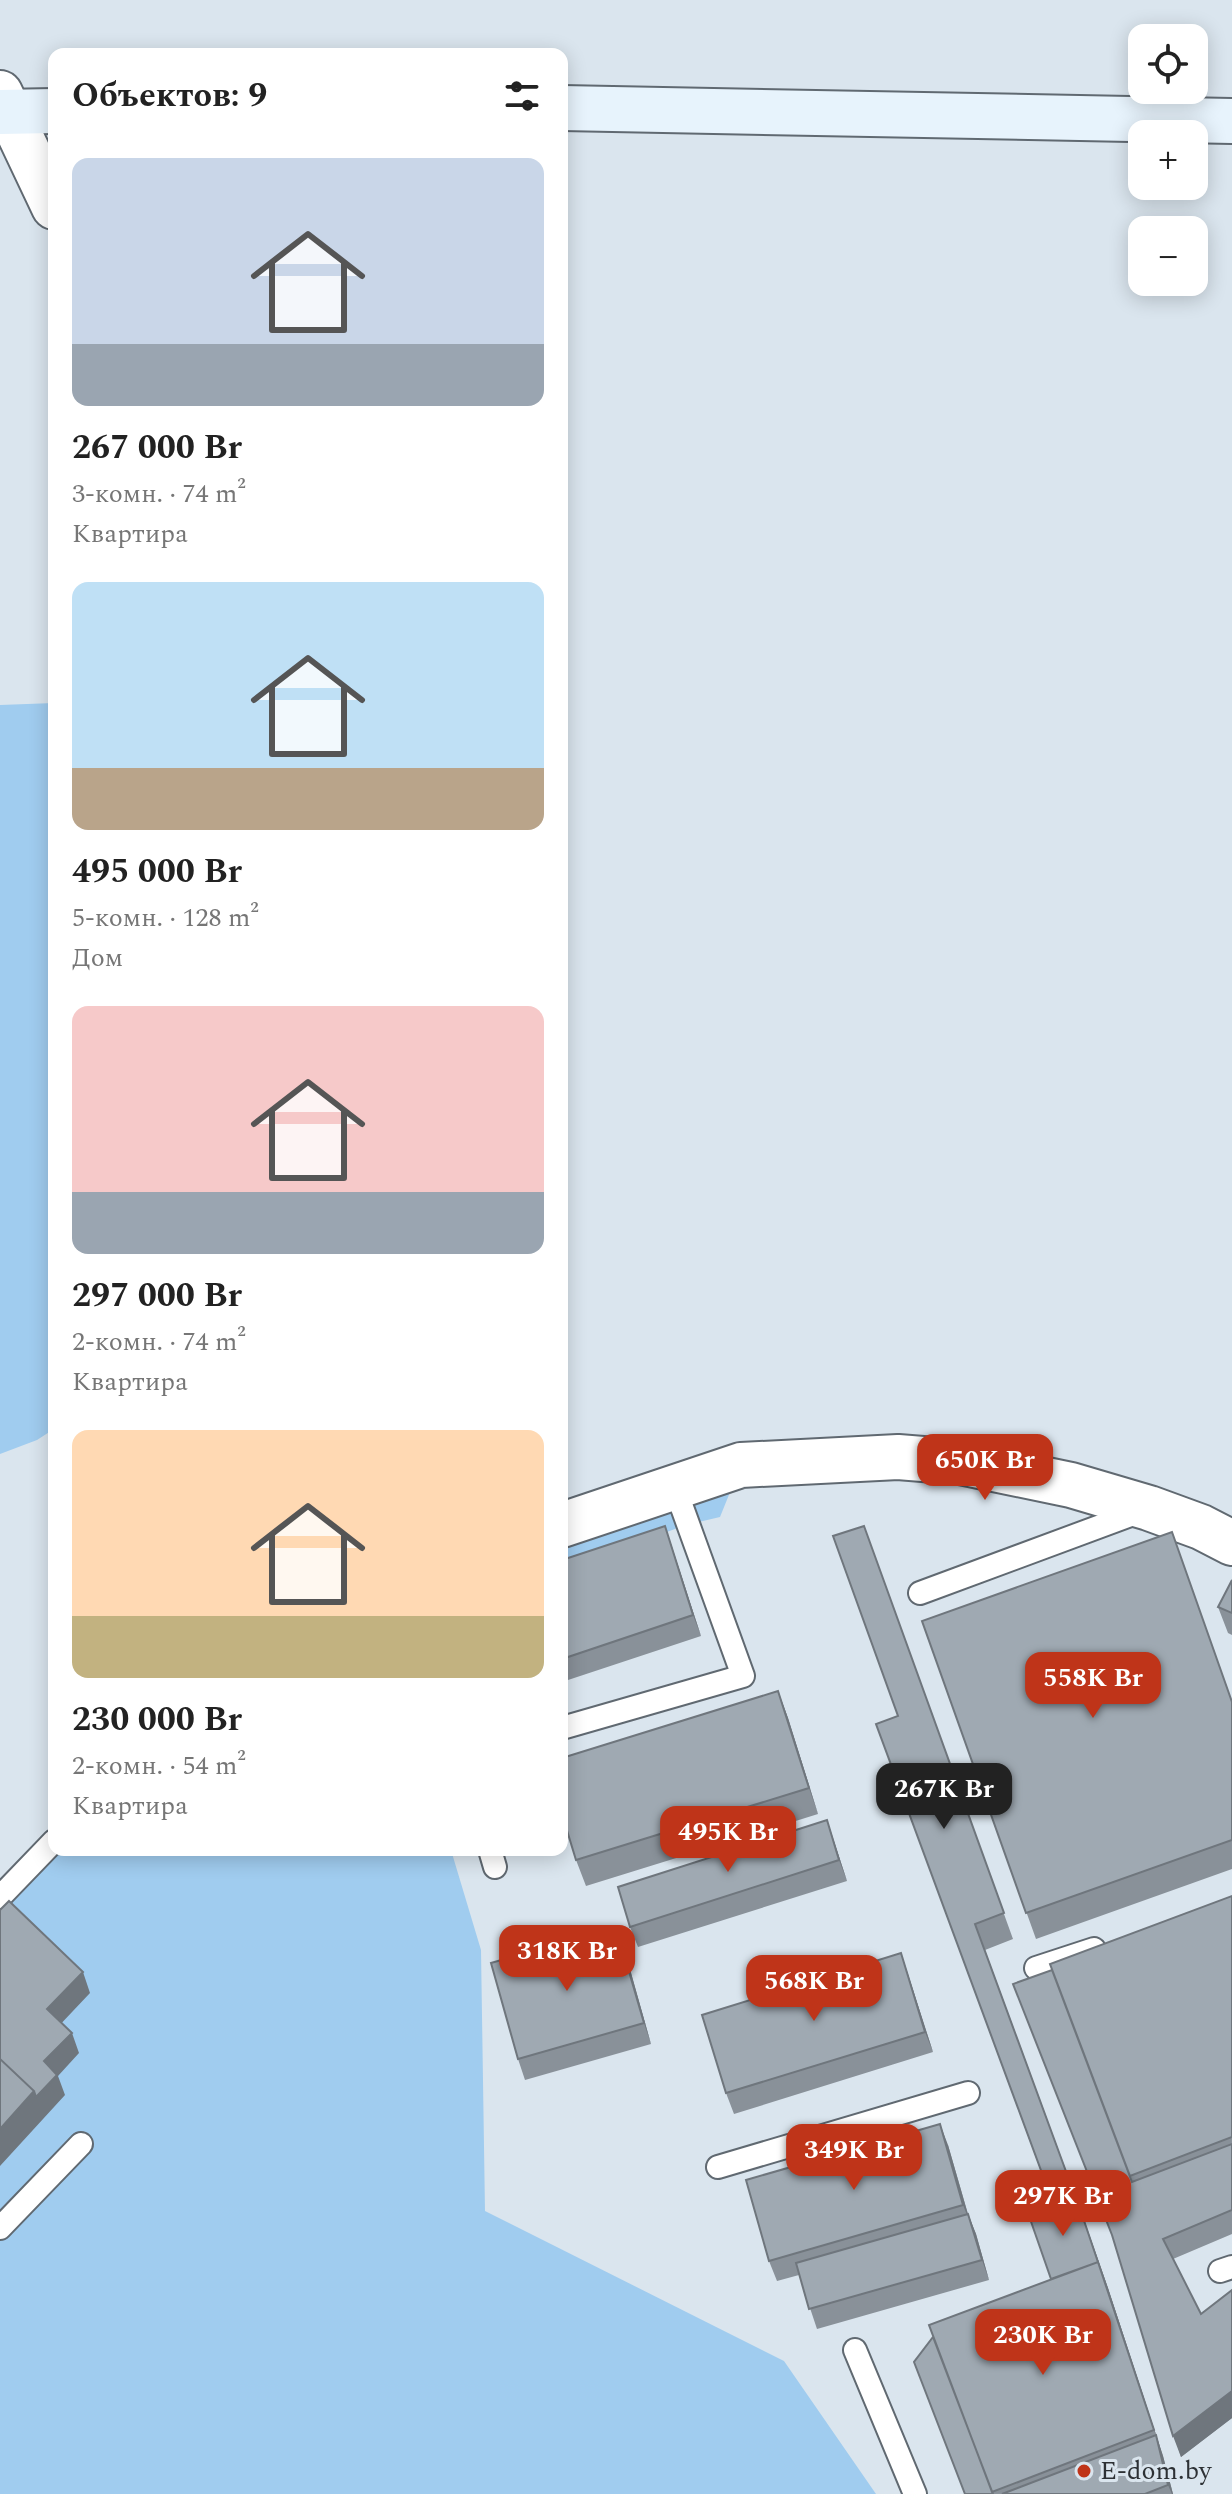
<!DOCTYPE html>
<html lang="ru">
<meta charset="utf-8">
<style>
:root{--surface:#fff;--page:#f6f6f6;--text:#222;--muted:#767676;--accent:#bf3419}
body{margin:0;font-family:Spectral,serif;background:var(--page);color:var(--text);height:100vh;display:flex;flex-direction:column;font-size:30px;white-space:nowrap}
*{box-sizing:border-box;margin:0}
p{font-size:26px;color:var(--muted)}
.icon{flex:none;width:44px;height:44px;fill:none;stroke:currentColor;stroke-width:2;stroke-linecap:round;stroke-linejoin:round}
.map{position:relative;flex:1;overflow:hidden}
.panel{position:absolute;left:48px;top:48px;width:520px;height:1808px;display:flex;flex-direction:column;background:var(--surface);border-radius:16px;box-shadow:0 4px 20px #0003}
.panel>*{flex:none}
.buttons{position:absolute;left:1128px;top:24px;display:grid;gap:16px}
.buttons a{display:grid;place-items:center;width:80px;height:80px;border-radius:16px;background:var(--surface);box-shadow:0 4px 20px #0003;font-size:40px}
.price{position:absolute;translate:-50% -68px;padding:0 18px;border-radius:16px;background:var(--accent);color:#fff;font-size:26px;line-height:52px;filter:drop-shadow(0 2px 4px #0008)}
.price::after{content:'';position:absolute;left:50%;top:48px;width:24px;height:18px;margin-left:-12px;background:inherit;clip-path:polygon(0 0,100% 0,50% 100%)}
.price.selected{background:#222;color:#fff}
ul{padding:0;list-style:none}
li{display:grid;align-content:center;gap:16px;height:424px;padding:0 24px}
li span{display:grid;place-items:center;height:248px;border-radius:16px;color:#555}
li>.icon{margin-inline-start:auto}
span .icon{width:144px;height:144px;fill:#fffc;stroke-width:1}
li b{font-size:34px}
h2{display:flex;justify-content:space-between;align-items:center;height:96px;padding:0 24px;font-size:34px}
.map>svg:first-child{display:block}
.green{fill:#a0ccef}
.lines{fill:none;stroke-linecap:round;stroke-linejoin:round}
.lane-casing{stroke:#606971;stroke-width:26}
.street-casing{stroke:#606971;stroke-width:48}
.secondary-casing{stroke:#606971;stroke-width:48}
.lane{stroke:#fff;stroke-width:22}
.street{stroke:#fff;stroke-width:44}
.secondary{stroke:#e7f3fc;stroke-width:44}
.wall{fill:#899199}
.shaded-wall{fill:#6f767d}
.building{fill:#9fa9b2;stroke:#6f767d;stroke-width:2}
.poi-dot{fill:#bf3419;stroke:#dae5ee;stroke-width:3}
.labels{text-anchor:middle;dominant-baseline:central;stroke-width:6;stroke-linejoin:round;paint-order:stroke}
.poi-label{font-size:26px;fill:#2d3135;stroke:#dae5ee;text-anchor:start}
</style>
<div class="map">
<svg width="1232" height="2494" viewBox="0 0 1232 2494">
<rect width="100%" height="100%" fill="#dae5ee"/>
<path class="green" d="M54,703V1429L37,1440L0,1454V705Z
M741,1465L720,1517L686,1525L562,1570V1525Z
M54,1850H451L481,1950L485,2211L784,2361L876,2494H0V1897Z"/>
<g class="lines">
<defs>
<path id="lane" d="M920,1593L1144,1510
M562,1728L743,1676L675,1488
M490,1850L495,1867
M0,1897L54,1841
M1036,1968L1094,1949
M718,2167L968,2093
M0,2228L81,2144
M1220,2271L1232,2267
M855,2350L915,2494"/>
<path id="street" d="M0,93L54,207
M562,1525L741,1465L898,1457L960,1462L1071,1485L1149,1508L1201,1527L1232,1543"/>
<path id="secondary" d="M562,108L1232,121
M0,112L54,111"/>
</defs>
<use href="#lane" class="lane-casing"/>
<use href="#street" class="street-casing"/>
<use href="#secondary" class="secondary-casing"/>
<use href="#lane" class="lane"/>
<use href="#street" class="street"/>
<use href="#secondary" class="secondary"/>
</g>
<path class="wall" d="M864,1526L1013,1939L985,1950L1081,2211L1108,2288L1163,2456L1173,2494H965L1051,2279L1053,2204L876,1724L898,1716Z
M672,1547L701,1636L562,1682V1560Z
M1232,1580V1635L1228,1633L1218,1607Z
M922,1621L1232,1701V1869L1036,1939Z
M778,1691L788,1718L818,1814L586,1886L576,1860Z
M827,1820L847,1881L638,1947L630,1927Z
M1232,1896V2234L1173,2259L1201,2314L1232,2290V2418L1181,2457L1114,2242L1052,1970Z
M624,1948L651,2044L525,2080L518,2059Z
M901,1953L933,2052L734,2114L726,2093Z
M948,2145L968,2214L976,2234L989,2280L817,2329L799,2275L777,2281L769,2261Z"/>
<path class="shaded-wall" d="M665,1526L672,1547L701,1636L693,1615Z
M778,1691L788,1718L818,1814L809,1788Z
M827,1820L834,1841L847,1881L839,1860Z
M616,1927L624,1948L651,2044L644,2023Z
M901,1953L908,1974L933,2052L925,2032Z
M83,1972L90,1993L55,2030L47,2009Z
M72,2033L79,2053L58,2076L65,2095L0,2166V2129L44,2061Z
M940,2124L948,2145L971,2225L963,2205Z
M1076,2197L1108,2288L1163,2456L1154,2430Z
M968,2214L976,2234L989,2280L982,2260Z
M1232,2391V2418L1181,2457L1173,2436Z
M1156,2435L1163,2456L1173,2494H1172L1168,2485Z"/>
<path class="building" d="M665,1526L693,1615L562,1659V1560Z
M864,1526L1004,1913L975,1924L1071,2185L1049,2192L876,1724L898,1716L833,1536Z
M1172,1532L1232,1702V1840L1026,1913L922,1621Z
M1232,1580V1613L1218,1607Z
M778,1691L809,1788L576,1860L562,1814V1758Z
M827,1820L839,1860L630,1927L618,1887Z
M1232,1896V2137L1130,2176L1050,1964Z
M9,1901L83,1972L47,2009L72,2033L44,2061L57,2075L36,2097L34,2091L0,2059V1910Z
M616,1927L644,2023L518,2059L491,1963Z
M901,1953L925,2032L726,2093L702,2015Z
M1052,1970L1132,2182L1232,2144V2210L1163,2239L1201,2314L1232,2290V2391L1173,2436L1112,2235L1013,1984Z
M0,2059L34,2091L0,2129Z
M940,2124L963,2205L769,2261L746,2180Z
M1076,2197L1102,2274L1098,2262L1051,2279L1028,2213Z
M968,2214L982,2260L809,2309L796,2263Z
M1098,2262L1154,2430L992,2492L929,2325Z
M933,2337L993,2494H965L914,2362Z
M1156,2435L1168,2485L1145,2494H1002Z"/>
<circle class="poi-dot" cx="1084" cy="2471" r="8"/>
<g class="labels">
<g class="poi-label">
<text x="1100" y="2471">E-dom.by</text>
</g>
</g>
</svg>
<div class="buttons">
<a><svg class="icon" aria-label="locate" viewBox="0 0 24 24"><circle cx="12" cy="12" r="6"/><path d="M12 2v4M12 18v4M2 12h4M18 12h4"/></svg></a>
<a>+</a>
<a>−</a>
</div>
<b class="price" style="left:985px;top:1502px">650K Br</b>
<b class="price" style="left:1093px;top:1720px">558K Br</b>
<b class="price selected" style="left:944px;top:1831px">267K Br</b>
<b class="price" style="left:728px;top:1874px">495K Br</b>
<b class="price" style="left:567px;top:1993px">318K Br</b>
<b class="price" style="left:814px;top:2023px">568K Br</b>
<b class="price" style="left:854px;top:2192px">349K Br</b>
<b class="price" style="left:1063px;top:2238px">297K Br</b>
<b class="price" style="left:1043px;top:2377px">230K Br</b>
<section class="panel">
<h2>Объектов: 9<svg class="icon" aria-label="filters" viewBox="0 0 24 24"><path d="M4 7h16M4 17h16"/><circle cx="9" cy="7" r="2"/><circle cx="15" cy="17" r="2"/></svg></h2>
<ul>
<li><span style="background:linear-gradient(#c9d6e8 75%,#9aa5b1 0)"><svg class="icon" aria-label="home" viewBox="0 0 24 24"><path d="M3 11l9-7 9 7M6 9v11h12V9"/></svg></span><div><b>267 000 Br</b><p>3-комн. · 74 m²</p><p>Квартира</p></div></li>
<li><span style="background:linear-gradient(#bfe0f5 75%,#b9a48a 0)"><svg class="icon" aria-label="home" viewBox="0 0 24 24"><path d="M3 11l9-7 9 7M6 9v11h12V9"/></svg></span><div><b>495 000 Br</b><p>5-комн. · 128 m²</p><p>Дом</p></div></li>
<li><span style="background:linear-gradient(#f6c9c9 75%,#9aa5b1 0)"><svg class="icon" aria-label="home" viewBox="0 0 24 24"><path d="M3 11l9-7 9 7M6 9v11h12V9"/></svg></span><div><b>297 000 Br</b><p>2-комн. · 74 m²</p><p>Квартира</p></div></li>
<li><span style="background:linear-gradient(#ffd9b3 75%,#c2b280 0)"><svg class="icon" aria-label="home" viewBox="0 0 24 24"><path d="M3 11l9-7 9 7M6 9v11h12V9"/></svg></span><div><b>230 000 Br</b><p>2-комн. · 54 m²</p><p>Квартира</p></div></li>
</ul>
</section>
</div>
